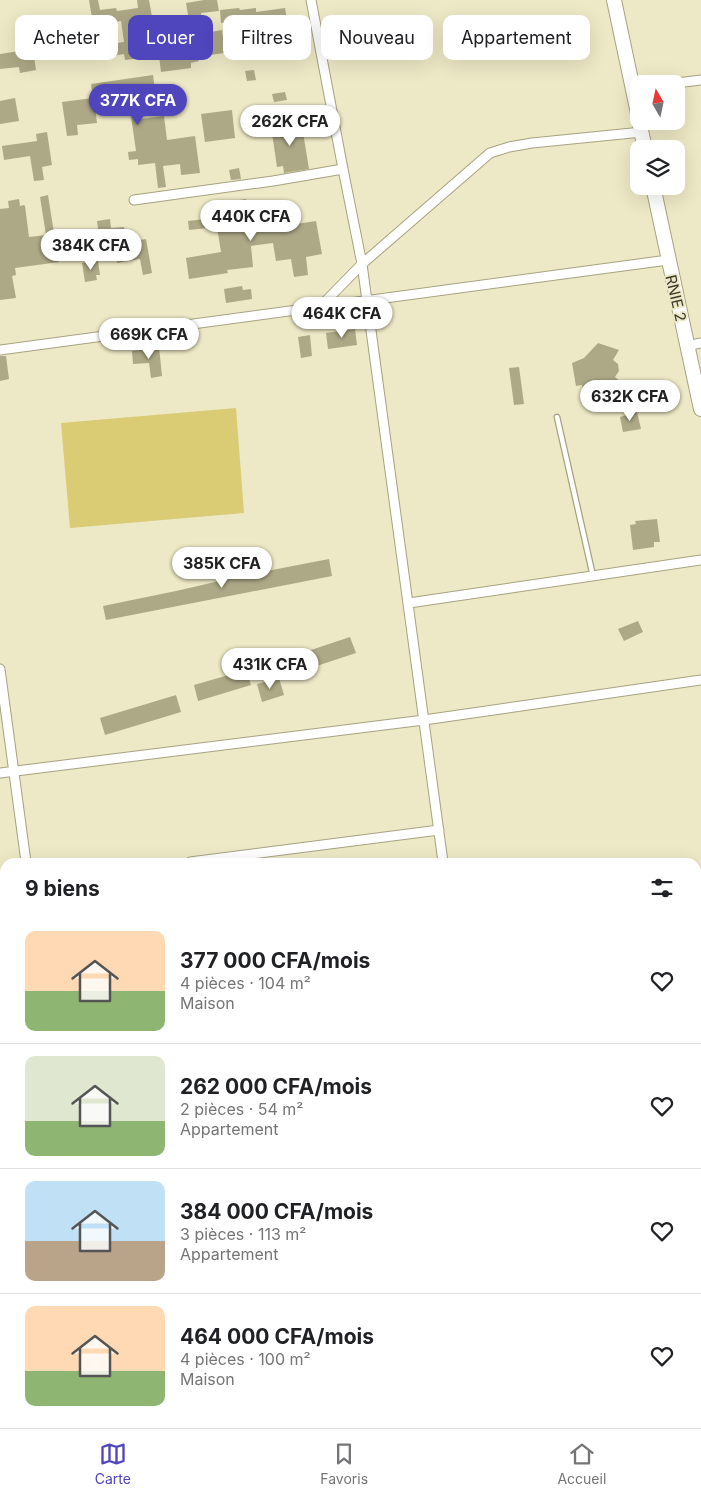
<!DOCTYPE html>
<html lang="fr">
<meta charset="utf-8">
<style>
:root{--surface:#fff;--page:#f6f6f6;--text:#202124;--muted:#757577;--line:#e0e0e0;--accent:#4f45bc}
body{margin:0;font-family:Inter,sans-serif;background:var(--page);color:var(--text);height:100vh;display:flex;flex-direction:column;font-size:19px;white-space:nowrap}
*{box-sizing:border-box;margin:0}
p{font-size:16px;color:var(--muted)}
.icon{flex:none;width:28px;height:28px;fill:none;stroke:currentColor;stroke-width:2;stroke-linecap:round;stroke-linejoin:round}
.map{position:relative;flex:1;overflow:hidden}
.panel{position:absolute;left:0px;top:858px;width:701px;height:571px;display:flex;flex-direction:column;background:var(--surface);border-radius:15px 15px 0 0;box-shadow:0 5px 20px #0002}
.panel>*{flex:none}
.hud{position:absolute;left:15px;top:15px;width:671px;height:45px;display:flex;gap:10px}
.needle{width:32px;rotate:351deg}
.buttons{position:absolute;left:630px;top:75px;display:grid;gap:10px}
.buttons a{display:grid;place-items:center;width:55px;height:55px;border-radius:10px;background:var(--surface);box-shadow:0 5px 20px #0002;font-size:25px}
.price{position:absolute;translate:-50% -42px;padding:0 11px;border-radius:18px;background:#fff;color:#222;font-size:16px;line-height:32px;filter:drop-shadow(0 1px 2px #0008)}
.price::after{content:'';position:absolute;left:50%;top:30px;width:15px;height:11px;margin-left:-8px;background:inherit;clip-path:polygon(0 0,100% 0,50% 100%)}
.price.current{background:var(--accent);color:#fff}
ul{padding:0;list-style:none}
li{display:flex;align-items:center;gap:15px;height:125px;padding:0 25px}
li+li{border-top:1px solid var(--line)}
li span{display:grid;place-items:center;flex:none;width:140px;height:100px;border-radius:10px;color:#555}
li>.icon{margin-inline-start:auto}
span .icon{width:60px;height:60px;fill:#fffc;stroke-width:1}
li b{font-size:21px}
h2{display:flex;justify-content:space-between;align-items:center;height:60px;padding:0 25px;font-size:21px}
.chip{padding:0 18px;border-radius:10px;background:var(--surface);box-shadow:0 5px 20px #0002;font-size:18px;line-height:45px}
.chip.current{background:var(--accent);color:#fff}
.dock{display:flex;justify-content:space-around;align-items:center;height:70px;border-top:1px solid var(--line);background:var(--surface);font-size:14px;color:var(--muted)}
.dock a{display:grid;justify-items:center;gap:2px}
.dock .current{color:var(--accent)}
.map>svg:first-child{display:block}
.green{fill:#d9cc75}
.building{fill:#ada886}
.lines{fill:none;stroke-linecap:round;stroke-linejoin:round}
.lane-casing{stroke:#a7a280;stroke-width:7}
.street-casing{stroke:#a7a280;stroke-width:11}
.primary-casing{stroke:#a7a280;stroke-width:16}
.lane{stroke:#fff;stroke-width:4.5}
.street{stroke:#fff;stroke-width:9}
.primary{stroke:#fff;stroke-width:14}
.labels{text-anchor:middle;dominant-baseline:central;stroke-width:4;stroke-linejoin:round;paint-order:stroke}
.street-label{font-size:15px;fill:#3a382a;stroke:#ede8c5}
</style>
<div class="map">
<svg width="701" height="1428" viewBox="0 0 701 1428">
<rect width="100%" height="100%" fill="#ede8c5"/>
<path class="green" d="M236,408L244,513L70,528L61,423Z"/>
<path class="building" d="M89,0H98L100,10L116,8L117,11L138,8L137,0H149L153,22L186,17V15H188L186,3L204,0H217L219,11L201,13L205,33L222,30L225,53L209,55V57L198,59L199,61L191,63V68L161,72L159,56L125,60L124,54L100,58L98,46L124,42L121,21L101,24L103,36L88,38L86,25L93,24Z
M239,8L240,10L256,8V12L285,8L287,20L257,24L258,29H250L248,19L221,23L220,10Z
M33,49L36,70L20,73L19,67L0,69V54Z
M254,70L256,80L247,81L245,71Z
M153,75L156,98L138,100L141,119L164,116L167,140L195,136L200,173L181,175L180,164L163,166L166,187L158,188L155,163L138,165V159L129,160L128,152L136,151L130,109L122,110L120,95L94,99L97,123L77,125L78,135L67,136L62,102L93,98L91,84Z
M285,92L287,100L274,102L272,94Z
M15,98L19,121L0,124V101Z
M232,110L235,138L205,142L201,114Z
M301,120L309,169L284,173L283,166L277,167L271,126Z
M47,132L52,165L42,167L44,180L34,181L30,156L4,160L2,146L37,141L36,134Z
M239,168L241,179L231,180L229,170Z
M48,195L54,233L62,232L66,255L58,256L59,262L15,268L16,275L12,276L16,298L0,300V209L9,208L8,201L19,199L20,206L24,205L25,206L29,237L46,235L40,197Z
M246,199L251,231L316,221L322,254L306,257L308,275L294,277L291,259L276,261L273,243L251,246L253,267L227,270L228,273L189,279L186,258L221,252L217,227L189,230L188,221L214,218L212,204Z
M110,219L111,228L124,227L126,242L146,239L152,273L143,275L140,259L117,263L114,241L100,243L97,221Z
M98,261L100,275H96L97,280L85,282L82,263Z
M242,286L243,290L251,289L252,299L226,303L224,289Z
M355,329L357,345L328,349L326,333Z
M310,335L312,356L301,358L298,337Z
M598,343L619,350L613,360L618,364L619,371L615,377L624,385L609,396L592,387L583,390L582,385L576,386L572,363L584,358Z
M159,347L162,376L151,378L149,363L133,364L132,351Z
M0,356H6L9,379L0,381Z
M519,367L524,404L514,405L509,368Z
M637,412L641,429L623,432L620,417Z
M657,519L660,542H654V547L633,550L630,525L636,524L635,521Z
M329,559L332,576L106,620L103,606L176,591L241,576Z
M638,621L643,632L624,641L618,629Z
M350,637L356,653L286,676L281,660Z
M246,670L251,685L198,701L194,685Z
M279,678L284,695L262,702L257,684Z
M176,695L181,712L105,735L100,718Z"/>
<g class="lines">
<defs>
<path id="lane" d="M557,417L593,576"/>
<path id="street" d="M311,0L343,169L362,264L443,862
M669,84L701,80
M134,200L273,181L343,169
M320,307L362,264L490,153L509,147L532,143L642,132
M687,346L701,343
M0,350L668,260
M409,603L701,560
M0,669L26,862
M0,773L424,720L701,680
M190,862L439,830
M0,887L5,886
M0,981H5
M696,985H701
M0,1079H5
M696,1181H701
M0,1183L5,1182
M0,1275L5,1274
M696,1294H701
M0,1382L5,1416
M6,1424L7,1428
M101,1424L102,1428
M521,1424L522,1428
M643,1424L644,1428"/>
<path id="primary" d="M614,0L639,118
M639,121L645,149
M653,186L701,409"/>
</defs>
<use href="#lane" class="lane-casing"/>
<use href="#street" class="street-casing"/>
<use href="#primary" class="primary-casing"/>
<use href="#lane" class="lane"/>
<use href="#street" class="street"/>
<use href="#primary" class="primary"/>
</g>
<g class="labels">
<g class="street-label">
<text transform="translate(676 298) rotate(77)">RNIE 2</text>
</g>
</g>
</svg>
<div class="buttons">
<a><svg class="needle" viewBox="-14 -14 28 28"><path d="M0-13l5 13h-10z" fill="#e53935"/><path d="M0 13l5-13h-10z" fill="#757577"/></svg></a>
<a><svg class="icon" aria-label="layers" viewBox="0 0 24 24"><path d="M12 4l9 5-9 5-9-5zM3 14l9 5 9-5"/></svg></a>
</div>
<b class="price current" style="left:138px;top:126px">377K CFA</b>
<b class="price" style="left:290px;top:147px">262K CFA</b>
<b class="price" style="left:251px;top:242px">440K CFA</b>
<b class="price" style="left:91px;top:271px">384K CFA</b>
<b class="price" style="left:342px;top:339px">464K CFA</b>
<b class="price" style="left:149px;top:360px">669K CFA</b>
<b class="price" style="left:630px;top:422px">632K CFA</b>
<b class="price" style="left:222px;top:589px">385K CFA</b>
<b class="price" style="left:270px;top:690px">431K CFA</b>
<div class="hud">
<a class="chip">Acheter</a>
<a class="chip current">Louer</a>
<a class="chip">Filtres</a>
<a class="chip">Nouveau</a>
<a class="chip">Appartement</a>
</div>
<section class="panel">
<h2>9 biens<svg class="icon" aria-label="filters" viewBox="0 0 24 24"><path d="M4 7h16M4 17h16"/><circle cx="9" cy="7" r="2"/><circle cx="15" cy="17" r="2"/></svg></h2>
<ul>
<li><span style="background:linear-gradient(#ffd9b3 60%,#8fb573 0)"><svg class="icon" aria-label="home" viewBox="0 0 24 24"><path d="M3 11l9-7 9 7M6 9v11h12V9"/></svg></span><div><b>377 000 CFA/mois</b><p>4 pièces · 104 m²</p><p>Maison</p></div><svg class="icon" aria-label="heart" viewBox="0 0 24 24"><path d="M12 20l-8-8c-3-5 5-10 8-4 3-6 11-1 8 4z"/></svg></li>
<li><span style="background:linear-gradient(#dfe7d0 65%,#8fb573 0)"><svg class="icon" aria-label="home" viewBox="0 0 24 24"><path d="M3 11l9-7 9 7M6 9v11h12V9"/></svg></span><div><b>262 000 CFA/mois</b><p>2 pièces · 54 m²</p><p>Appartement</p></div><svg class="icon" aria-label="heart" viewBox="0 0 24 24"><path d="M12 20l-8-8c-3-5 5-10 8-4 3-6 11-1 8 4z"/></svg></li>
<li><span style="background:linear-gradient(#bfe0f5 60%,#b9a48a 0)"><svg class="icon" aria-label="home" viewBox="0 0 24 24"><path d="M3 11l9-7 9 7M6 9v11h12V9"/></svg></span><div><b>384 000 CFA/mois</b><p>3 pièces · 113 m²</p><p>Appartement</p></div><svg class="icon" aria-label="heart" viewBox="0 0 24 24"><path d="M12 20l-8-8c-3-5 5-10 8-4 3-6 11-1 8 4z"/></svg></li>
<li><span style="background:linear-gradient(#ffd9b3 65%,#8fb573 0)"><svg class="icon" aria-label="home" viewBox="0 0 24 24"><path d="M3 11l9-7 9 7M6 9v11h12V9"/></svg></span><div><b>464 000 CFA/mois</b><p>4 pièces · 100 m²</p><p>Maison</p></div><svg class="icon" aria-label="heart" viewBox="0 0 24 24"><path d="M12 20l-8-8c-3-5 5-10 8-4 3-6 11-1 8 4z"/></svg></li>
</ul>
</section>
</div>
<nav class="dock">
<a class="current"><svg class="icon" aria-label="map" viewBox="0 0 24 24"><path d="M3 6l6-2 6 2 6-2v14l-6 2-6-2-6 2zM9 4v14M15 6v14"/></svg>Carte</a>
<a><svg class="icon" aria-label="saved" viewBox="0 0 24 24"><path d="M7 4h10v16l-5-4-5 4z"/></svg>Favoris</a>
<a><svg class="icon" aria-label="home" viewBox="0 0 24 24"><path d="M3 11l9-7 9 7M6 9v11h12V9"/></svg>Accueil</a>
</nav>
